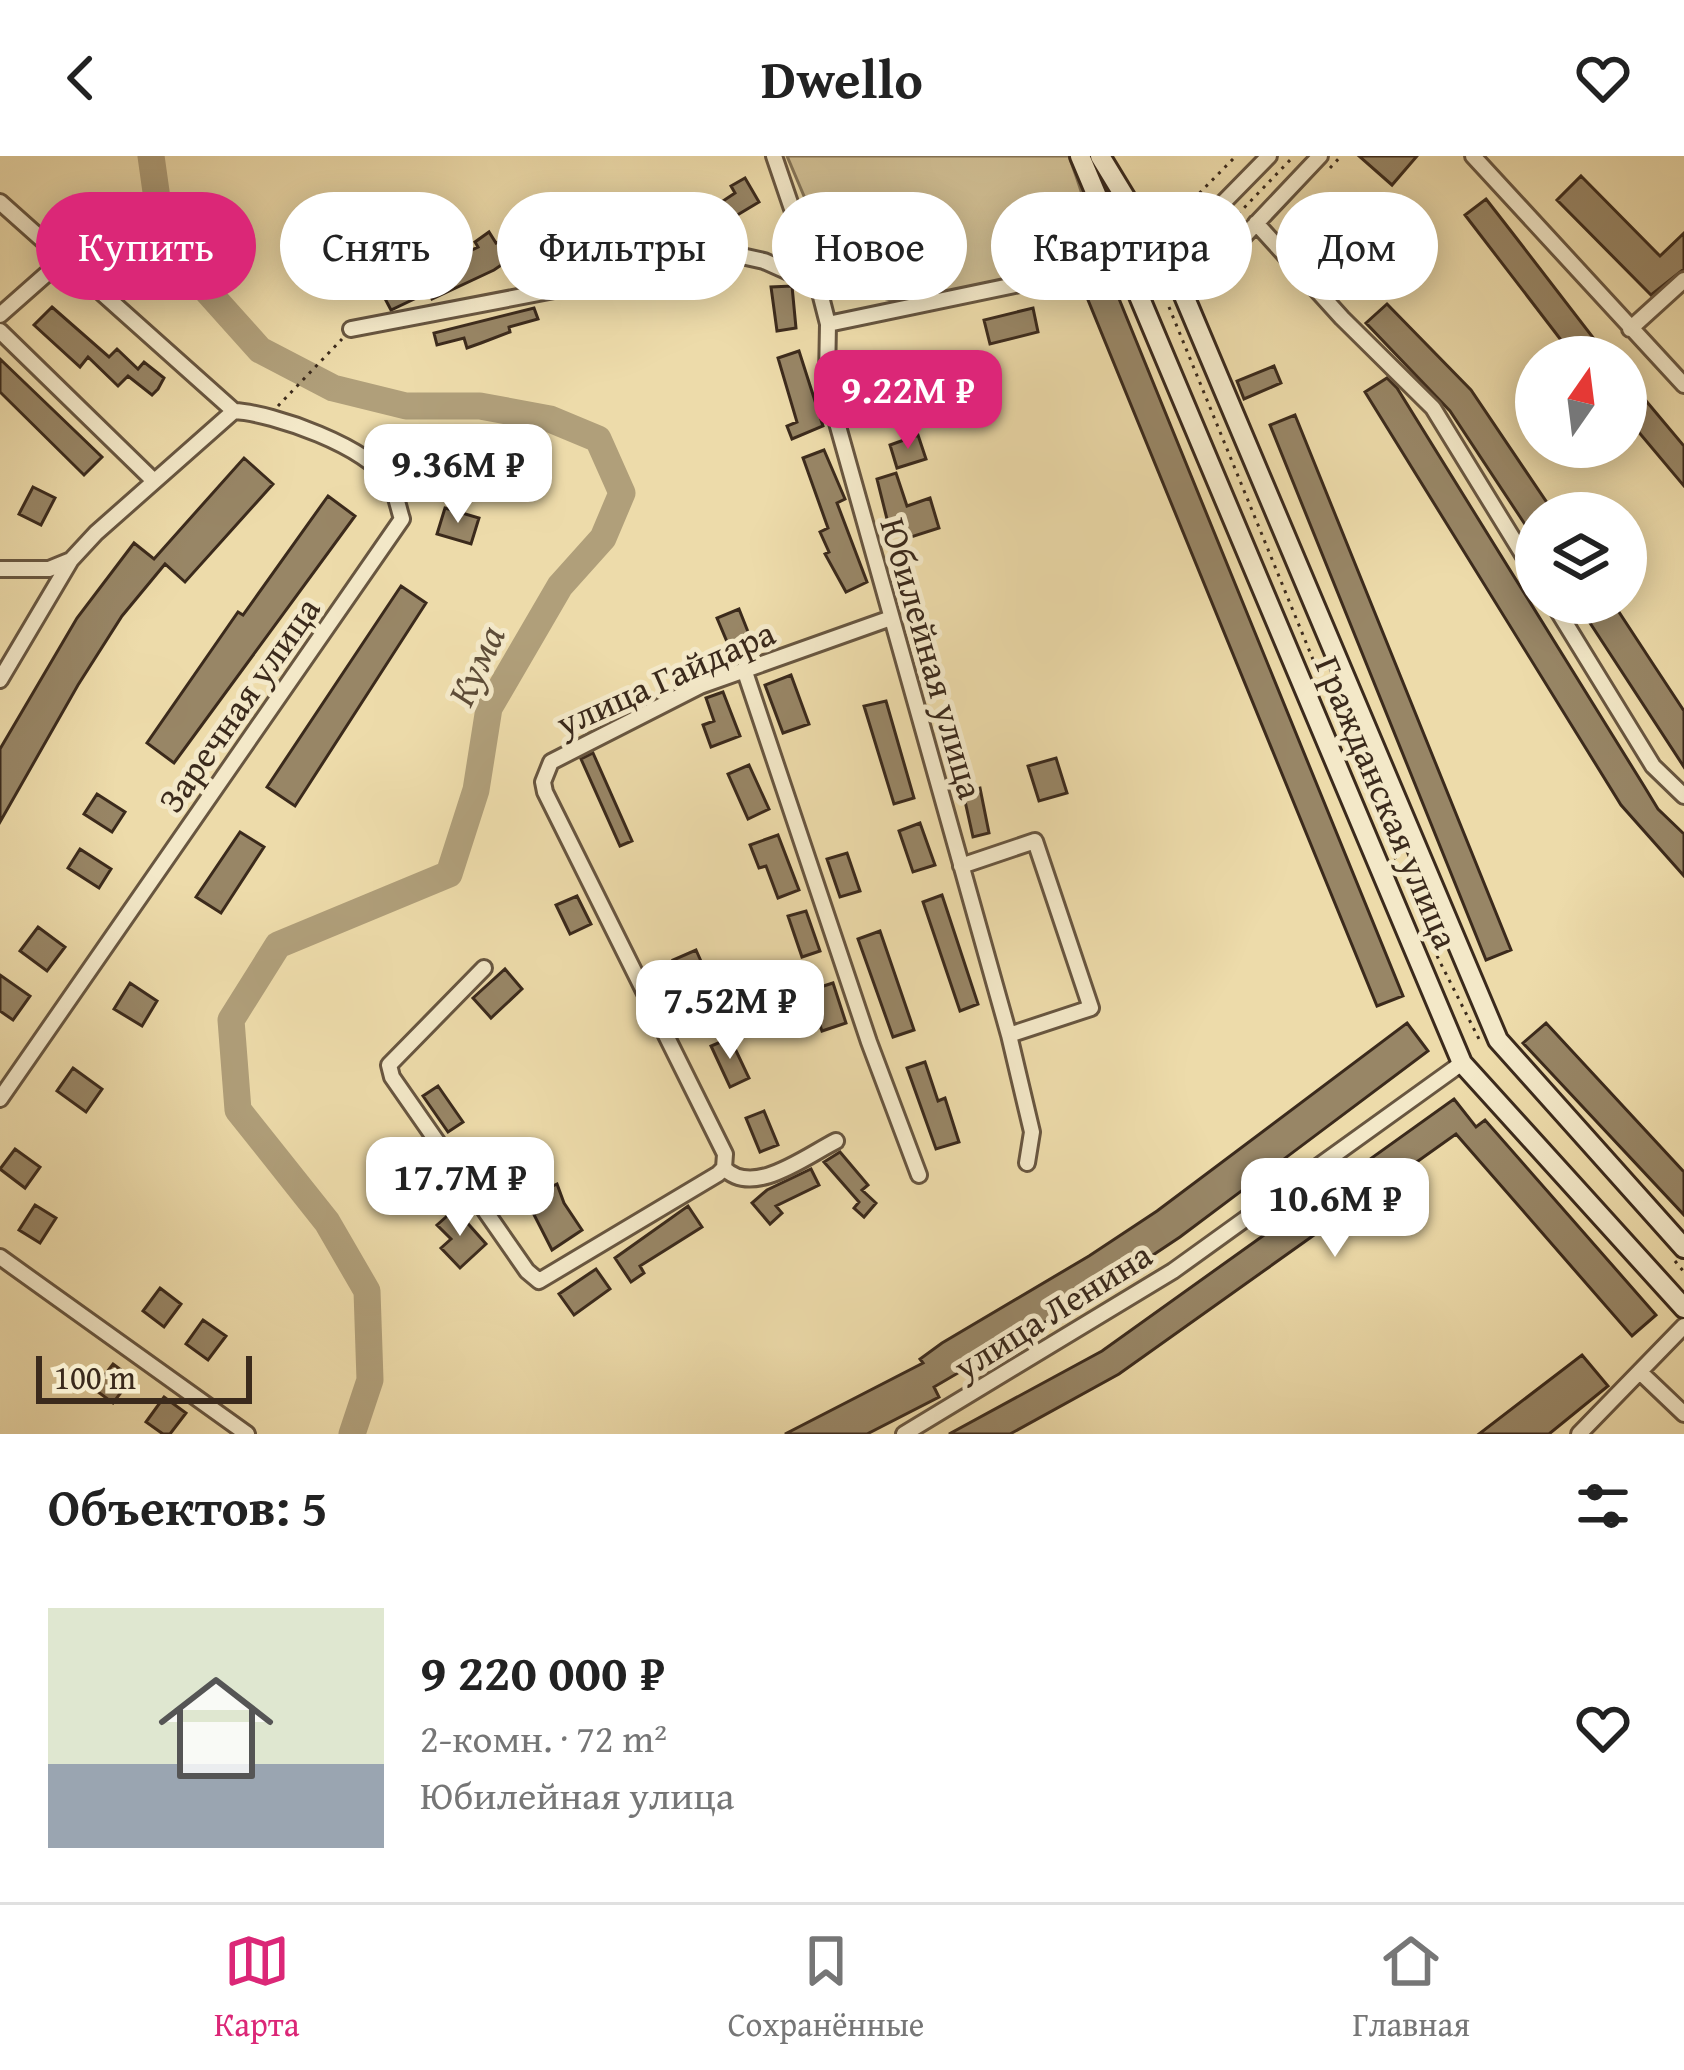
<!DOCTYPE html>
<html lang="ru">
<meta charset="utf-8">
<style>
:root{--surface:#fff;--page:#f2f2f2;--text:#222;--muted:#767676;--line:#e0e0e0;--accent:#db2777}
body{margin:0;font-family:"Gentium Book Plus",serif;background:var(--page);color:var(--text);height:100vh;display:flex;flex-direction:column;font-size:45px;white-space:nowrap}
*{box-sizing:border-box;margin:0}
p{font-size:39px;color:var(--muted)}
.icon{flex:none;width:66px;height:66px;fill:none;stroke:currentColor;stroke-width:2;stroke-linecap:round;stroke-linejoin:round}
.map{position:relative;height:1278px;overflow:hidden}
.drawer{display:flex;flex-direction:column;background:var(--surface);flex:1}
.drawer>*{flex:none}
.banner{position:absolute;left:36px;top:36px;width:1614px;height:108px;display:flex;gap:24px}
.needle{width:78px;rotate:14deg}
.tools{position:absolute;left:1515px;top:180px;display:grid;gap:24px}
.tools a{display:grid;place-items:center;width:132px;height:132px;border-radius:50%;background:var(--surface);box-shadow:0 6px 30px #0003;font-size:60px}
.scale{position:absolute;left:36px;bottom:30px;width:216px;box-sizing:border-box;padding-left:12px;border:6px solid #3b2a1c;border-top:0;font-size:33px;line-height:42px;white-space:nowrap;color:#3b2a1c;-webkit-text-stroke:9px #f3e8c8;paint-order:stroke}
.price{position:absolute;translate:-50% -102px;padding:0 27px;border-radius:24px;background:#fff;color:#222;font-size:39px;line-height:78px;filter:drop-shadow(0 3px 6px #0008)}
.price::after{content:'';position:absolute;left:50%;top:72px;width:36px;height:27px;margin-left:-18px;background:inherit;clip-path:polygon(0 0,100% 0,50% 100%)}
.price.current{background:var(--accent);color:#fff}
ul{padding:0;list-style:none}
li{display:flex;align-items:center;gap:36px;height:300px;padding:0 48px}
li span{display:grid;place-items:center;flex:none;width:336px;height:240px;border-radius:0px;color:#555}
li>.icon{margin-inline-start:auto}
span .icon{width:144px;height:144px;fill:#fffc;stroke-width:1}
li b{font-size:51px}
h2{display:flex;justify-content:space-between;align-items:center;height:144px;padding:0 48px;font-size:51px}
.chip{padding:0 42px;border-radius:54px;background:var(--surface);box-shadow:0 6px 30px #0003;font-size:42px;line-height:108px}
.chip.current{background:var(--accent);color:#fff}
header{display:flex;justify-content:space-between;align-items:center;height:156px;padding:0 48px;background:var(--surface);font-size:54px;font-weight:700}
.menu{display:flex;justify-content:space-around;align-items:center;height:168px;border-top:3px solid var(--line);background:var(--surface);font-size:33px;color:var(--muted)}
.menu a{display:grid;justify-items:center;gap:6px}
.menu .current{color:var(--accent)}
.map>svg:first-child{display:block}
.green{fill:#cfbd92;stroke:#857457;stroke-width:3}
.lines{fill:none;stroke-linecap:round;stroke-linejoin:round}
.river{stroke:#b09f7a;stroke-width:27}
.building{fill:#988666;stroke:#3b2a1c;stroke-width:3}
.street-casing{stroke:#685640;stroke-width:20}
.secondary-casing{stroke:#3b2a1c;stroke-width:24}
.path{stroke:#3b2a1c;stroke-width:3;stroke-dasharray:3 6;stroke-linecap:butt}
.street{stroke:#f3e8c8;stroke-width:14}
.secondary{stroke:#f3e8c8;stroke-width:18}
.labels{text-anchor:middle;dominant-baseline:central;stroke-width:10;stroke-linejoin:round;paint-order:stroke}
.street-label{font-size:36px;fill:#3b2a1c;stroke:#f3e8c8}
.water-label{font-size:39px;font-style:italic;fill:#5e4d38;stroke:#f3e8c8}
</style>
<header><svg class="icon" aria-label="back" viewBox="0 0 24 24"><path d="M15 5l-7 7 7 7"/></svg>Dwello<svg class="icon" aria-label="heart" viewBox="0 0 24 24"><path d="M12 20l-8-8c-3-5 5-10 8-4 3-6 11-1 8 4z"/></svg></header>
<div class="map">
<svg width="1684" height="1278" viewBox="0 0 1684 1278">
<rect width="100%" height="100%" fill="#eddbaa"/>
<filter id="stains"><feTurbulence type="fractalNoise" baseFrequency=".00167" numOctaves="4"/><feColorMatrix values="0 0 0 0 .2 0 0 0 0 .09 0 0 0 0 .02 0 0 0 .5 -.17"/></filter>
<radialGradient id="worn" r=".72"><stop offset=".6" stop-color="#630" stop-opacity="0"/><stop offset="1" stop-color="#630" stop-opacity=".3"/></radialGradient>
<path class="green" d="M787,0H1069C1076,21 1099,78 1090,98C1085,107 1074,109 1065,113L928,143L899,146L862,137L832,106Z"/>
<g class="lines">
<path class="river" d="M151,0L160,64L208,136L260,194L333,232L406,250H480L550,263L598,283L622,337L603,382L560,430L489,552L476,634L449,718L278,789L231,864L238,954L327,1066L367,1135L370,1224L352,1278"/>
</g>
<path class="building" d="M1359,0H1417L1392,29Z
M1581,20L1660,100L1684,77V113L1651,139L1557,44Z
M745,22L759,46L699,82L686,61L702,52L705,57L735,37L731,30Z
M1486,43L1514,79L1608,201H1574L1528,141L1465,59Z
M1303,52L1360,106L1338,129L1281,75Z
M664,54L677,77L662,85L656,75L590,103L585,93L558,106L553,94L524,107L519,97L494,114L432,143L429,136L391,154L382,137L478,91L475,86L489,76L496,87L528,71L535,85L562,73L566,81L626,57L633,71Z
M1113,128L1403,840L1377,850L1086,139Z
M792,130L796,172L777,175L771,131Z
M1387,148L1471,234L1554,357H1536V385L1450,255L1366,167Z
M52,151L109,201L117,193L138,213L144,206L164,222L158,233L152,239L128,220L118,230L88,201L80,211L34,169Z
M534,152L538,163L509,171L510,176L481,187L467,192L464,182L437,189L434,177Z
M1033,152L1038,176L990,188L984,164Z
M799,195L823,270L792,283L787,270L797,266L778,202Z
M0,203L102,301L84,319L0,236Z
M1274,210L1281,227L1244,243L1237,225Z
M1626,221L1684,290V330L1626,261Z
M1387,222L1397,232L1644,630L1658,653L1684,678V720L1621,649L1365,236Z
M930,226L936,250L890,263L883,238Z
M1295,259L1511,794L1486,804L1270,269Z
M918,279L926,303L897,312L890,289Z
M824,294L845,343L837,347L867,426L846,436L825,398L829,396L820,376L828,372L803,302Z
M244,302L273,328L185,426L165,408L122,460L78,529L0,666V593L77,462L134,387L154,403Z
M896,317L907,350L930,342L939,372L908,382L901,363L888,367L877,323Z
M33,331L55,342L41,369L19,358Z
M328,340L355,360L174,607L147,587L238,456L243,459Z
M445,352L479,362L471,388L437,378Z
M401,430L426,447L295,650L267,631Z
M1577,447H1613L1655,511L1684,555V611Z
M739,453L754,491L733,500L717,462Z
M791,519L809,568L783,577L765,529Z
M723,536L740,580L711,591L703,569L714,565L706,542Z
M886,545L914,642L894,648L864,550Z
M593,597L632,685L620,690L581,603Z
M1056,602L1067,637L1039,645L1028,610Z
M749,609L769,653L748,663L728,618Z
M980,632L989,677L973,681L963,636Z
M97,638L125,656L112,676L84,658Z
M920,667L935,709L913,716L899,675Z
M240,676L264,691L221,757L196,741Z
M778,679L799,734L778,742L766,710L759,712L750,689Z
M80,693L111,713L99,732L68,712Z
M847,697L860,735L840,741L827,703Z
M942,739L978,848L960,855L923,746Z
M577,740L591,768L570,778L556,749Z
M806,755L820,795L802,801L788,760Z
M38,771L65,791L47,815L20,795Z
M880,775L914,874L893,881L858,783Z
M696,794L712,830L689,840L673,804Z
M505,813L522,833L491,862L473,842Z
M0,819L30,840L13,864L0,855Z
M130,827L157,845L142,870L114,853Z
M833,827L846,867L822,875L808,835Z
M1407,867L1428,895L1180,1081L1105,1131L934,1231L939,1241L867,1278H785L923,1207L920,1203L942,1187L1089,1100L1157,1055Z
M1546,867L1684,1016V1059L1523,887Z
M730,882L749,922L730,931L711,890Z
M925,906L938,945L945,942L959,986L936,993L907,912Z
M73,912L102,933L86,956L57,935Z
M438,930L463,966L448,976L423,940Z
M1454,943L1476,971L1485,964L1656,1159L1632,1180L1456,978L1119,1218L1010,1278H949L1102,1195Z
M764,955L778,989L760,996L746,962Z
M15,993L40,1011L25,1032L0,1013Z
M840,996L868,1029L862,1034L876,1047L864,1061L854,1052L859,1046L824,1006Z
M811,1013L819,1029L776,1050L782,1057L770,1068L752,1047L767,1034Z
M557,1028L564,1047L582,1074L552,1094L526,1043Z
M35,1049L56,1062L40,1087L19,1074Z
M688,1050L702,1071L640,1110L644,1117L631,1126L615,1102Z
M455,1053L486,1088L460,1112L441,1092L451,1083L437,1069Z
M596,1113L610,1133L574,1159L559,1138Z
M160,1132L181,1148L164,1171L143,1155Z
M203,1164L226,1180L208,1204L186,1188Z
M1582,1199L1608,1230L1549,1278H1479Z
M113,1208L132,1222L113,1247L94,1233Z
M164,1241L186,1257L170,1278H163L146,1266Z"/>
<g class="lines">
<defs>
<path id="street" d="M1473,0L1684,229
M0,46L234,255
M1256,67L1342,162L1433,252L1536,420
M1125,106L1182,135L1198,129L1320,0
M818,129L828,168L827,223L832,249L1009,879L1032,976L1027,1007
M0,159L51,114
M828,168L1125,106L1166,105L1269,0
M351,173L737,99L764,105L818,129L774,0
M1630,173L1684,124
M0,175L154,325
M0,413H49L71,404
M1553,447L1653,610L1684,640
M744,513L869,886L919,1019
M0,524L71,404L96,377L234,255
M961,710L1035,685L1091,852L1009,879
M484,812L389,909L392,921L527,1115L539,1125L718,1018L724,1012L725,998L545,636L543,626L551,606L700,530L891,462
M0,943L402,363C398,351 396,336 389,326C369,291 273,257 234,255
M724,1012C753,1042 806,1000 836,985
M0,1101L247,1278
M1641,1217L1684,1258
M904,1278L1173,1115L1462,907
M1579,1278L1684,1170"/>
<path id="secondary" d="M1080,0L1462,907L1684,1152
M1100,0L1182,135L1498,884L1684,1092"/>
</defs>
<use href="#street" class="street-casing"/>
<use href="#secondary" class="secondary-casing"/>
<path class="path" d="M1330,12L1341,0
M1148,45L1158,38L1195,42
M1173,78L1169,68L1236,0
M1188,110L1294,0
M1204,140L1207,144L1233,115
M1169,151L1372,648L1438,802L1481,887
M278,250L342,183
M1675,1105L1684,1116"/>
<use href="#street" class="street"/>
<use href="#secondary" class="secondary"/>
</g>
<g class="labels">
<g class="street-label">
<text transform="translate(933 502) rotate(74)">Юбилейная улица</text>
<text transform="translate(665 521) rotate(-24)">улица Гайдара</text>
<text transform="translate(238 548) rotate(-55)">Заречная улица</text>
<text transform="translate(1388 646) rotate(67)">Гражданская улица</text>
<text transform="translate(1052 1154) rotate(-32)">улица Ленина</text>
</g>
<g class="water-label">
<text transform="translate(475 509) rotate(-65)">Кума</text>
</g>
</g>
<rect width="100%" height="100%" filter="url(#stains)"/>
<rect width="100%" height="100%" fill="url(#worn)"/>
</svg>
<div class="tools">
<a><svg class="needle" viewBox="-14 -14 28 28"><path d="M0-13l5 13h-10z" fill="#e53935"/><path d="M0 13l5-13h-10z" fill="#767676"/></svg></a>
<a><svg class="icon" aria-label="layers" viewBox="0 0 24 24"><path d="M12 4l9 5-9 5-9-5zM3 14l9 5 9-5"/></svg></a>
</div>
<div class="scale">100 m</div>
<b class="price current" style="left:908px;top:296px">9.22M ₽</b>
<b class="price" style="left:458px;top:370px">9.36M ₽</b>
<b class="price" style="left:730px;top:906px">7.52M ₽</b>
<b class="price" style="left:460px;top:1083px">17.7M ₽</b>
<b class="price" style="left:1335px;top:1104px">10.6M ₽</b>
<div class="banner">
<a class="chip current">Купить</a>
<a class="chip">Снять</a>
<a class="chip">Фильтры</a>
<a class="chip">Новое</a>
<a class="chip">Квартира</a>
<a class="chip">Дом</a>
</div>
</div>
<section class="drawer">
<h2>Объектов: 5<svg class="icon" aria-label="filters" viewBox="0 0 24 24"><path d="M4 7h16M4 17h16"/><circle cx="9" cy="7" r="2"/><circle cx="15" cy="17" r="2"/></svg></h2>
<ul>
<li><span style="background:linear-gradient(#dfe7d0 65%,#9aa5b1 0)"><svg class="icon" aria-label="home" viewBox="0 0 24 24"><path d="M3 11l9-7 9 7M6 9v11h12V9"/></svg></span><div><b>9 220 000 ₽</b><p>2-комн. · 72 m²</p><p>Юбилейная улица</p></div><svg class="icon" aria-label="heart" viewBox="0 0 24 24"><path d="M12 20l-8-8c-3-5 5-10 8-4 3-6 11-1 8 4z"/></svg></li>
</ul>
</section>
<nav class="menu">
<a class="current"><svg class="icon" aria-label="map" viewBox="0 0 24 24"><path d="M3 6l6-2 6 2 6-2v14l-6 2-6-2-6 2zM9 4v14M15 6v14"/></svg>Карта</a>
<a><svg class="icon" aria-label="saved" viewBox="0 0 24 24"><path d="M7 4h10v16l-5-4-5 4z"/></svg>Сохранённые</a>
<a><svg class="icon" aria-label="home" viewBox="0 0 24 24"><path d="M3 11l9-7 9 7M6 9v11h12V9"/></svg>Главная</a>
</nav>
